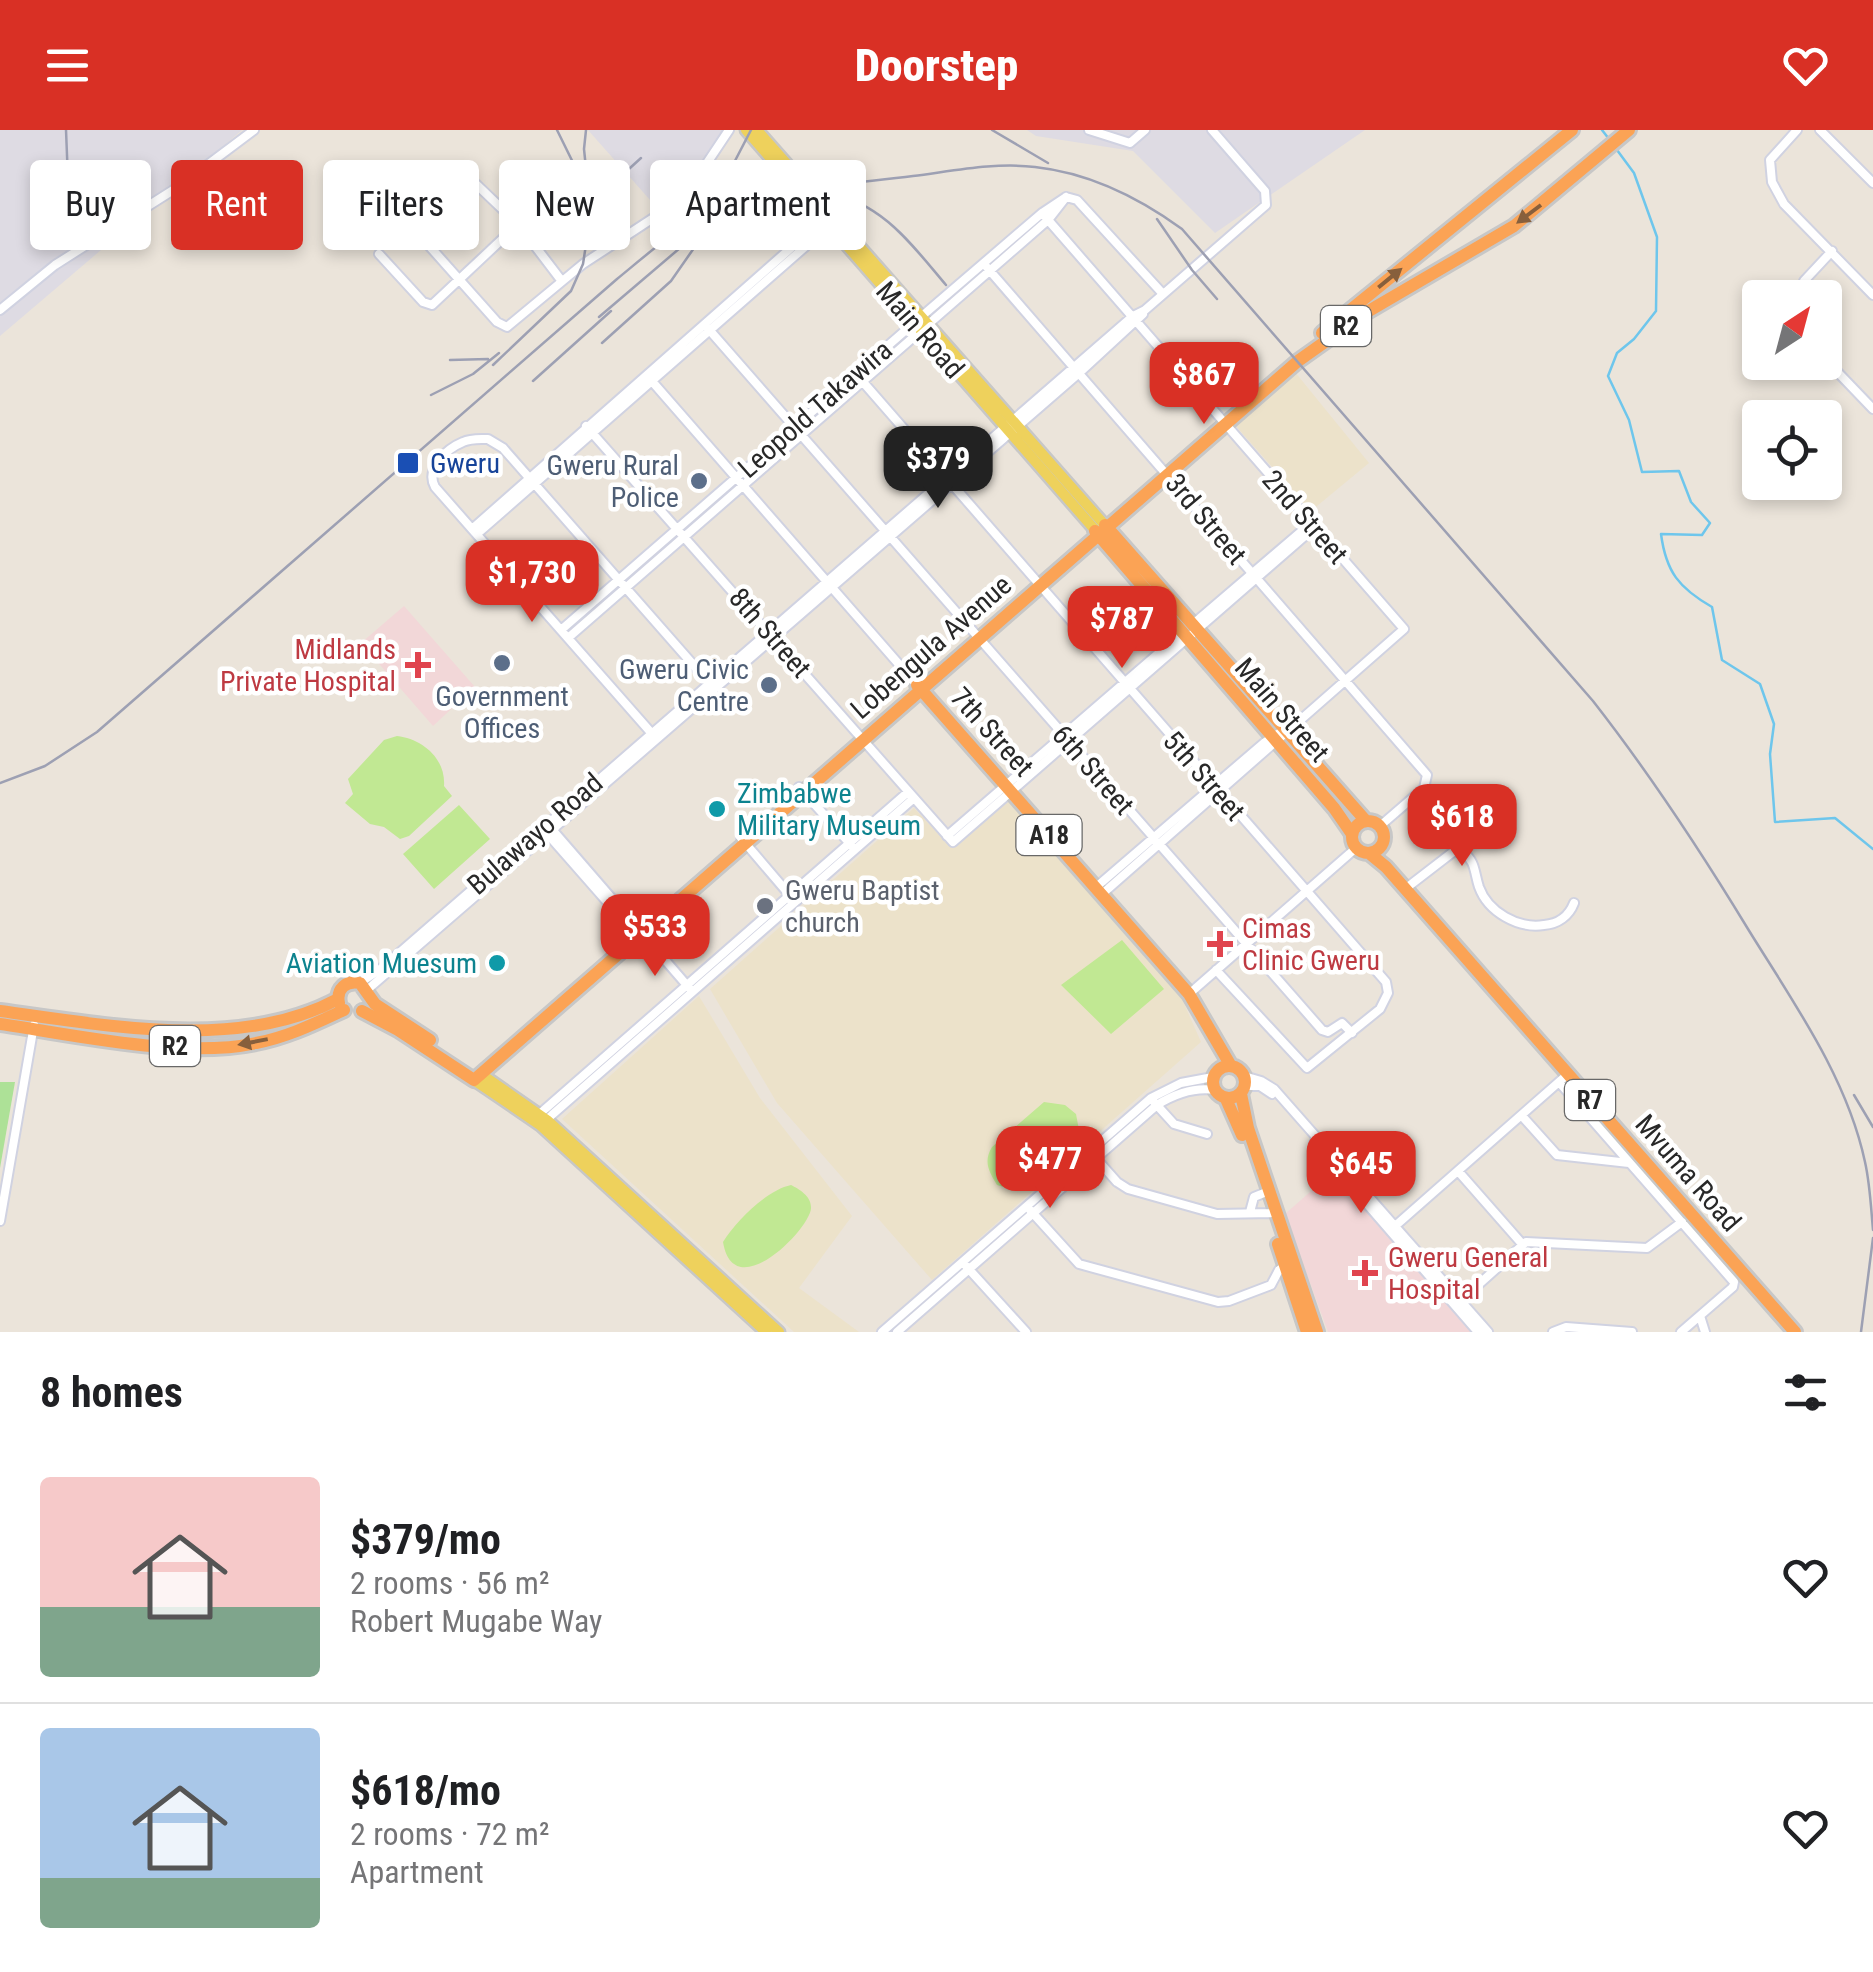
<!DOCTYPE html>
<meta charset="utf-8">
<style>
:root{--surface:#fff;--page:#f2f2f2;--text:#202124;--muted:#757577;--line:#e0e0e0;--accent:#d93025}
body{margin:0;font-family:"Roboto Condensed",sans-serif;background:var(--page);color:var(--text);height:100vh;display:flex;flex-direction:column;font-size:38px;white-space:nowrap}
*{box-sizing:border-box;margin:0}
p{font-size:32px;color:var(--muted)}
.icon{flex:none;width:55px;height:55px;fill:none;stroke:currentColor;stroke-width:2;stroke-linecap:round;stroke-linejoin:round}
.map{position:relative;height:1202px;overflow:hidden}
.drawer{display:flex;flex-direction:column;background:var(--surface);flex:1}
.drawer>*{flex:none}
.guide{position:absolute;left:30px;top:30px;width:1000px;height:90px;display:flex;gap:20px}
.needle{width:65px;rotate:36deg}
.buttons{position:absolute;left:1742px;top:150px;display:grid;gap:20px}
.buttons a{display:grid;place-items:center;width:100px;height:100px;border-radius:10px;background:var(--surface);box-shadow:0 5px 15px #0003;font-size:50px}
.price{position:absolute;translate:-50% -85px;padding:0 22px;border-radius:20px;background:var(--accent);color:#fff;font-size:32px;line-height:65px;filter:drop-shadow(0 2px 5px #0008)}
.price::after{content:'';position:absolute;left:50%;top:60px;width:30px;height:22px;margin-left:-15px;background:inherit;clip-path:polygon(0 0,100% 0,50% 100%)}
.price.selected{background:#222;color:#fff}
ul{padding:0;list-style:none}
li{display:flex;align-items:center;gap:30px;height:250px;padding:0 40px}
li+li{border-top:2px solid var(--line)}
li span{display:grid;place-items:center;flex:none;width:280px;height:200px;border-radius:10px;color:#555}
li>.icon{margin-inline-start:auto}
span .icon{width:120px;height:120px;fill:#fffc;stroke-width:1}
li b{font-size:42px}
h2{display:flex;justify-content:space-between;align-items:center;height:120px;padding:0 40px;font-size:42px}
.pill{padding:0 35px;border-radius:10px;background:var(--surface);box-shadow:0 5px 15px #0003;font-size:35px;line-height:90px}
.pill.selected{background:var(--accent);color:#fff}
header{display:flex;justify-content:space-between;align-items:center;height:130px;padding:0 40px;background:var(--accent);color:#fff;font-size:45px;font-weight:800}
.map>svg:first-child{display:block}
.industrial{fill:#dedbe3}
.education{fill:#ece2ca}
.medical{fill:#f2d7d8}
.green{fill:#ade197}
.pitch{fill:#c1e893}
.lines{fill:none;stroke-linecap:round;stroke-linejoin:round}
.stream{stroke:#6ec6ec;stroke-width:2.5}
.minor-casing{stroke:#d0d2e1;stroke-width:12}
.major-casing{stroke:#c7c7c7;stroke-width:15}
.highway-casing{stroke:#c7c7c7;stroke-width:18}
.minor{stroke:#fff;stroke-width:8}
.major{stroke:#eed15c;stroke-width:10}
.highway{stroke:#fba355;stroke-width:12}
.rail{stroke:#9da0b3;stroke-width:2.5}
.oneway{fill:#875f3c}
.transit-dot{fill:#1a4fb4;stroke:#fff;stroke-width:4}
.service-dot{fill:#5c6f8a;stroke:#fff;stroke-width:4}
.health-dot{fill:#e0444e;stroke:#fff;stroke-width:4}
.culture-dot{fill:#0f9aa8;stroke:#fff;stroke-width:4}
.worship-dot{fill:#6b7280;stroke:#fff;stroke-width:4}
.labels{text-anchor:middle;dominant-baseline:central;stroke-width:9;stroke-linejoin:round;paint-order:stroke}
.shield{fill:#fff;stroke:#686868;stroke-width:2.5}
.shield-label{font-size:25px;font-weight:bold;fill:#282828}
.street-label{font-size:28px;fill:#282828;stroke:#fff}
.transit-label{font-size:28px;fill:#164399;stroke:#fff;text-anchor:start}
.service-label{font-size:28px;fill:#4e5e75;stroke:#fff;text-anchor:end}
.health-label{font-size:28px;fill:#be3a42;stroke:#fff;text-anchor:start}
.culture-label{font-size:28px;fill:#0d838f;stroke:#fff;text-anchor:start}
.worship-label{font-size:28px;fill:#5b616d;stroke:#fff;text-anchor:start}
</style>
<header><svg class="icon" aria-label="menu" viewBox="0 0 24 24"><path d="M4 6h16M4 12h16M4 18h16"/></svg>Doorstep<svg class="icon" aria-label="heart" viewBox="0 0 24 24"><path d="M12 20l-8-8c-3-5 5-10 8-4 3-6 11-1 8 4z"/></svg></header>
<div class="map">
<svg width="1873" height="1202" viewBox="0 0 1873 1202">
<rect width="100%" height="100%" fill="#ebe4da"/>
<path class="industrial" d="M0,0H242L0,206Z
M588,0H729L658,79Z
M1027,0H1365L1215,103L1133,21L1036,6Z"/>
<path class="education" d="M1295,242L1369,333L1311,381L1235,295Z
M1008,670L1178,860L1201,912L932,1150L777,973L710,859L914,678L951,717Z
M699,866L760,968L852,1086L799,1158L859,1202H794L562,989Z"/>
<path class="medical" d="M404,476L475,557L433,596L361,513Z
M1334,1041L1474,1202H1328L1285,1084Z"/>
<path class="green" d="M0,952H15L0,1038Z"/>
<path class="pitch" d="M397,606C423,609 446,629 444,656L452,666L409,706L400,709L384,697L370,694L345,673L353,664L348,649L384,610Z
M459,675L490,709L434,759L403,724Z
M1122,810L1164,859L1111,904L1061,855Z
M1044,972L1065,975L1076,984L1079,1000L1075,1013L1022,1057L1010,1059L997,1055C989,1041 983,1032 992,1017Z
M791,1055C799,1059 811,1066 811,1077C813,1096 734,1178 723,1112C736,1091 767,1060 791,1055Z"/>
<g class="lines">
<path class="stream" d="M1602,0L1609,9
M1617,20L1634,43L1657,107L1656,181L1634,209L1617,223L1608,246L1629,290L1642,342L1679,341L1691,372L1710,393L1702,405L1661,404C1666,442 1679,458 1712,477L1722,530L1760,554L1774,594L1770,624L1775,692L1835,688L1873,719"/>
<defs>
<path id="minor" d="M1089,0L1130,13L1145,0
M1797,0L1770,30L1772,52L1784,74L1873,165
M1820,0L1873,53
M1066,67L1077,70L1163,164
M1042,83L1404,499L1101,765
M379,124L423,172L432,175L545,69
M984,134L1427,645L1424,658L1380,696
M561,150L519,95L476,54H470L420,98L424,110L497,192L507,197L583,134L670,77L695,51L729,0
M1801,168L1804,151L1832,121
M0,180L55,135L178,57L254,0
M705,195L1322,900L1328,902L1342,893L1352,903
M1825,229L1873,279
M856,244L1386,852L1388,863L1380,879L1307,938L1216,840
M650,249L917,555
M586,296L953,712L1314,398
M472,399L825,88
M477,404L830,95
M1193,494L1310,394
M561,500L922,186L1042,83L1066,67
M568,508L1048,90L1066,67
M654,606L435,357C425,339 446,319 463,312C471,308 480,309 488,309L503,318L711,555
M799,657L853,717
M550,697L691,860
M545,701L638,807
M947,706L1182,503
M741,708L793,769
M1453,722H1463C1476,732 1474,742 1479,757C1488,782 1518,799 1544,795C1558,794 1569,786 1574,773
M1095,758L1265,612L1287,598
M1405,759L1453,722L1503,693
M360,853L383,837L1133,186L1145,180L1266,75L1265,61L1212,0
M367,860L1078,244L1143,184
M1189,864L1356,718
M1244,946L1261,951L1274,959L1488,1202
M1559,952L1734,1152L1733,1157L1681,1202
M1245,956H1260L1272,964
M1154,972L1174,994L1207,1004
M1522,986L1557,1025L1629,1033
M536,987L908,662
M545,991L914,668
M1314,1013L1478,1202
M1093,1025L1117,1052L1128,1059L1217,1084L1277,1083
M1458,1041L1523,1115
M1030,1080L1079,1134L1218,1172L1229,1171L1271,1155L1279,1140L1286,1135
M1250,1082L1254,1067L1269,1061
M0,1091L34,895
M1394,1097L1568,944
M966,1136L1026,1202
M1459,1172L1526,1112L1647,1118L1682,1092
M1700,1186L1705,1202
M882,1202L1151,968L1181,953L1213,947
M897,1202L1157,975C1175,964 1193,957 1214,960
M1553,1202L1566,1197L1632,1202"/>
<path id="major" d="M746,0L1095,400
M757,0L1103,393
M481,944L547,990L779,1202
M474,950L540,995L766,1202"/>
<path id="highway" d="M1322,203L1572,0
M1105,395L1366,691
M1095,401L1334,678L1352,704
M917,555L1189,864L1231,936
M1352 707a16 16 0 1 1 32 0a16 16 0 1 1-32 0Z
M1369,723L1386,737L1795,1202
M339,873C336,859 346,850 360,853L375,874L430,910
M0,881C105,895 240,922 338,869
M362,881L398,900L474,950L1298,231L1367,182L1514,96L1629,0
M0,894C76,905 182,929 256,913C288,907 316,893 344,880
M1213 952a16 16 0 1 1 32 0a16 16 0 1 1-32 0Z
M1241,964L1248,998L1317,1202
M1226,969L1242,1005
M1278,1114L1307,1202"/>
</defs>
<use href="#minor" class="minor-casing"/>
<use href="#major" class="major-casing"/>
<use href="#highway" class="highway-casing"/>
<use href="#minor" class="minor"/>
<use href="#major" class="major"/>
<use href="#highway" class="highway"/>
<path class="rail" d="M66,0L68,50
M586,0L584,19L587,48
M992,0L1048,33
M827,63C882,72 912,115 946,155
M693,87L724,52L751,0
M1157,89L1192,140L1217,169
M595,93L608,58L641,28
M599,187L687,112
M602,213L671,151L710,95
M450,230L488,229
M493,235L571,161L583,134L591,82L587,61L557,0
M533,251L611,181
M431,265L473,244L499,223
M0,653L45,636L97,602L617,149C643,128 672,101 704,87C769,58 843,55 913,46C953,41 995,32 1035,37C1090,43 1138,67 1182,99L1593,571C1650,644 1700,720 1748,799C1793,872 1847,947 1865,1032C1870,1054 1871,1078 1873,1100
M1854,965L1873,997
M1861,1202L1873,1108"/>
</g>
<defs><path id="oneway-solid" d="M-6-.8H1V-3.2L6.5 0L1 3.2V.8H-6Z" transform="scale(2.5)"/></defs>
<g class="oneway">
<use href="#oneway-solid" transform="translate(1529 84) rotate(143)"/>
<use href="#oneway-solid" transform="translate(1390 148) rotate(-39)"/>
<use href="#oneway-solid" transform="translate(253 912) rotate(169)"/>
</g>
<rect class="transit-dot" x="396" y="321" width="24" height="24" rx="5"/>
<g class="service-dot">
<circle cx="699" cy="351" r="10"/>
<circle cx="502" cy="533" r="10"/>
<circle cx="769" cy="555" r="10"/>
</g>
<g class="health-dot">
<path d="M413 520h10v10h10v10h-10v10h-10v-10h-10v-10h10z"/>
<path d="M1215 799h10v10h10v10h-10v10h-10v-10h-10v-10h10z"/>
<path d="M1360 1128h10v10h10v10h-10v10h-10v-10h-10v-10h10z"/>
</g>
<g class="culture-dot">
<circle cx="717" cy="679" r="10"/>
<circle cx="497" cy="833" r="10"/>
</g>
<circle class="worship-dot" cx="765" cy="776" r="10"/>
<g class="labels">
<g class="shield">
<rect x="1321" y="176" width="50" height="40" rx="8"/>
<rect x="1016.5" y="685" width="65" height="40" rx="8"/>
<rect x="150" y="896" width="50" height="40" rx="8"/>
<rect x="1565" y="950" width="50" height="40" rx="8"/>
</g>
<g class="shield-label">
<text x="1346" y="196">R2</text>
<text x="1049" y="705">A18</text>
<text x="175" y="916">R2</text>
<text x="1590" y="970">R7</text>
</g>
<g class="street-label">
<text transform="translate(920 200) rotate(49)">Main Road</text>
<text transform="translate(815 279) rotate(-41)">Leopold Takawira</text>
<text transform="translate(1305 387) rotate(49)">2nd Street</text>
<text transform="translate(1206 389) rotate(50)">3rd Street</text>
<text transform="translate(770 503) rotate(49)">8th Street</text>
<text transform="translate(931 517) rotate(-41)">Lobengula Avenue</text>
<text transform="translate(1282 580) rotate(49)">Main Street</text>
<text transform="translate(992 602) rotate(48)">7th Street</text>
<text transform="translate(1093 640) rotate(49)">6th Street</text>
<text transform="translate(1204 646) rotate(49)">5th Street</text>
<text transform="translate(535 704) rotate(-41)">Bulawayo Road</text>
<text transform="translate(1688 1043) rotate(49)">Mvuma Road</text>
</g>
<g class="transit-label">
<text x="430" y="333">Gweru</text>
</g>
<g class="service-label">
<text x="679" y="335">Gweru Rural<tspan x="679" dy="32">Police</tspan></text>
<text x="749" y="539">Gweru Civic<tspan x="749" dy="32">Centre</tspan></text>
<text x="502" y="566" text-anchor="middle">Government<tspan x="502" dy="32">Offices</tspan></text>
</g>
<g class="health-label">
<text x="396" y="519" text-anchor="end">Midlands<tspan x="396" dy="32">Private Hospital</tspan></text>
<text x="1242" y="798">Cimas<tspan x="1242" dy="32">Clinic Gweru</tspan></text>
<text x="1388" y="1127">Gweru General<tspan x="1388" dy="32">Hospital</tspan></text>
</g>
<g class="culture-label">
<text x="737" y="663">Zimbabwe<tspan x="737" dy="32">Military Museum</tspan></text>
<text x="477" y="833" text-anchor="end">Aviation Muesum</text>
</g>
<g class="worship-label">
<text x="785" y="760">Gweru Baptist<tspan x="785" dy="32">church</tspan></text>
</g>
</g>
</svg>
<div class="buttons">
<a><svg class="needle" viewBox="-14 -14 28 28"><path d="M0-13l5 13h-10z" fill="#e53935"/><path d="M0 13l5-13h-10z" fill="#757577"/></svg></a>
<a><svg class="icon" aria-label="locate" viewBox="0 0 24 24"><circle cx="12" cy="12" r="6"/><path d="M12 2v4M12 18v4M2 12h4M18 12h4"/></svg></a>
</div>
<b class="price" style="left:1204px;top:297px">$867</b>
<b class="price selected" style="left:938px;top:381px">$379</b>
<b class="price" style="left:532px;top:495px">$1,730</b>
<b class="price" style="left:1122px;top:541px">$787</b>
<b class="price" style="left:1462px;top:739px">$618</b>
<b class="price" style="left:655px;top:849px">$533</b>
<b class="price" style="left:1050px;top:1081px">$477</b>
<b class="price" style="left:1361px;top:1086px">$645</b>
<div class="guide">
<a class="pill">Buy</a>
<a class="pill selected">Rent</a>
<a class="pill">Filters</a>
<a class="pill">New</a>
<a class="pill">Apartment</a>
</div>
</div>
<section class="drawer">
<h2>8 homes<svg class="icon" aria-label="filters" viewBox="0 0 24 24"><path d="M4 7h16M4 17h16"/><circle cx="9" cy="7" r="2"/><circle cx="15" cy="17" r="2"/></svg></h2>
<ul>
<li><span style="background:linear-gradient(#f6c9c9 65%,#7fa58c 0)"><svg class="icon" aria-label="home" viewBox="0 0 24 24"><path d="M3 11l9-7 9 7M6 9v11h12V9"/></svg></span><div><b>$379/mo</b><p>2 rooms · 56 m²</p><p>Robert Mugabe Way</p></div><svg class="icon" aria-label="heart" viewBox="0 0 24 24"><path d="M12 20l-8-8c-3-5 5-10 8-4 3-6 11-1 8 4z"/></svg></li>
<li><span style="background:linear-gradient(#a9c7e8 75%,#7fa58c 0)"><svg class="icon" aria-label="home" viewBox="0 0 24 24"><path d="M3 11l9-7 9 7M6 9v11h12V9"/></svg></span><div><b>$618/mo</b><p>2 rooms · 72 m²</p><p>Apartment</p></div><svg class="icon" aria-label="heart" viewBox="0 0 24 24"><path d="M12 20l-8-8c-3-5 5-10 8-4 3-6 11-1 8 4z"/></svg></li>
</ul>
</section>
